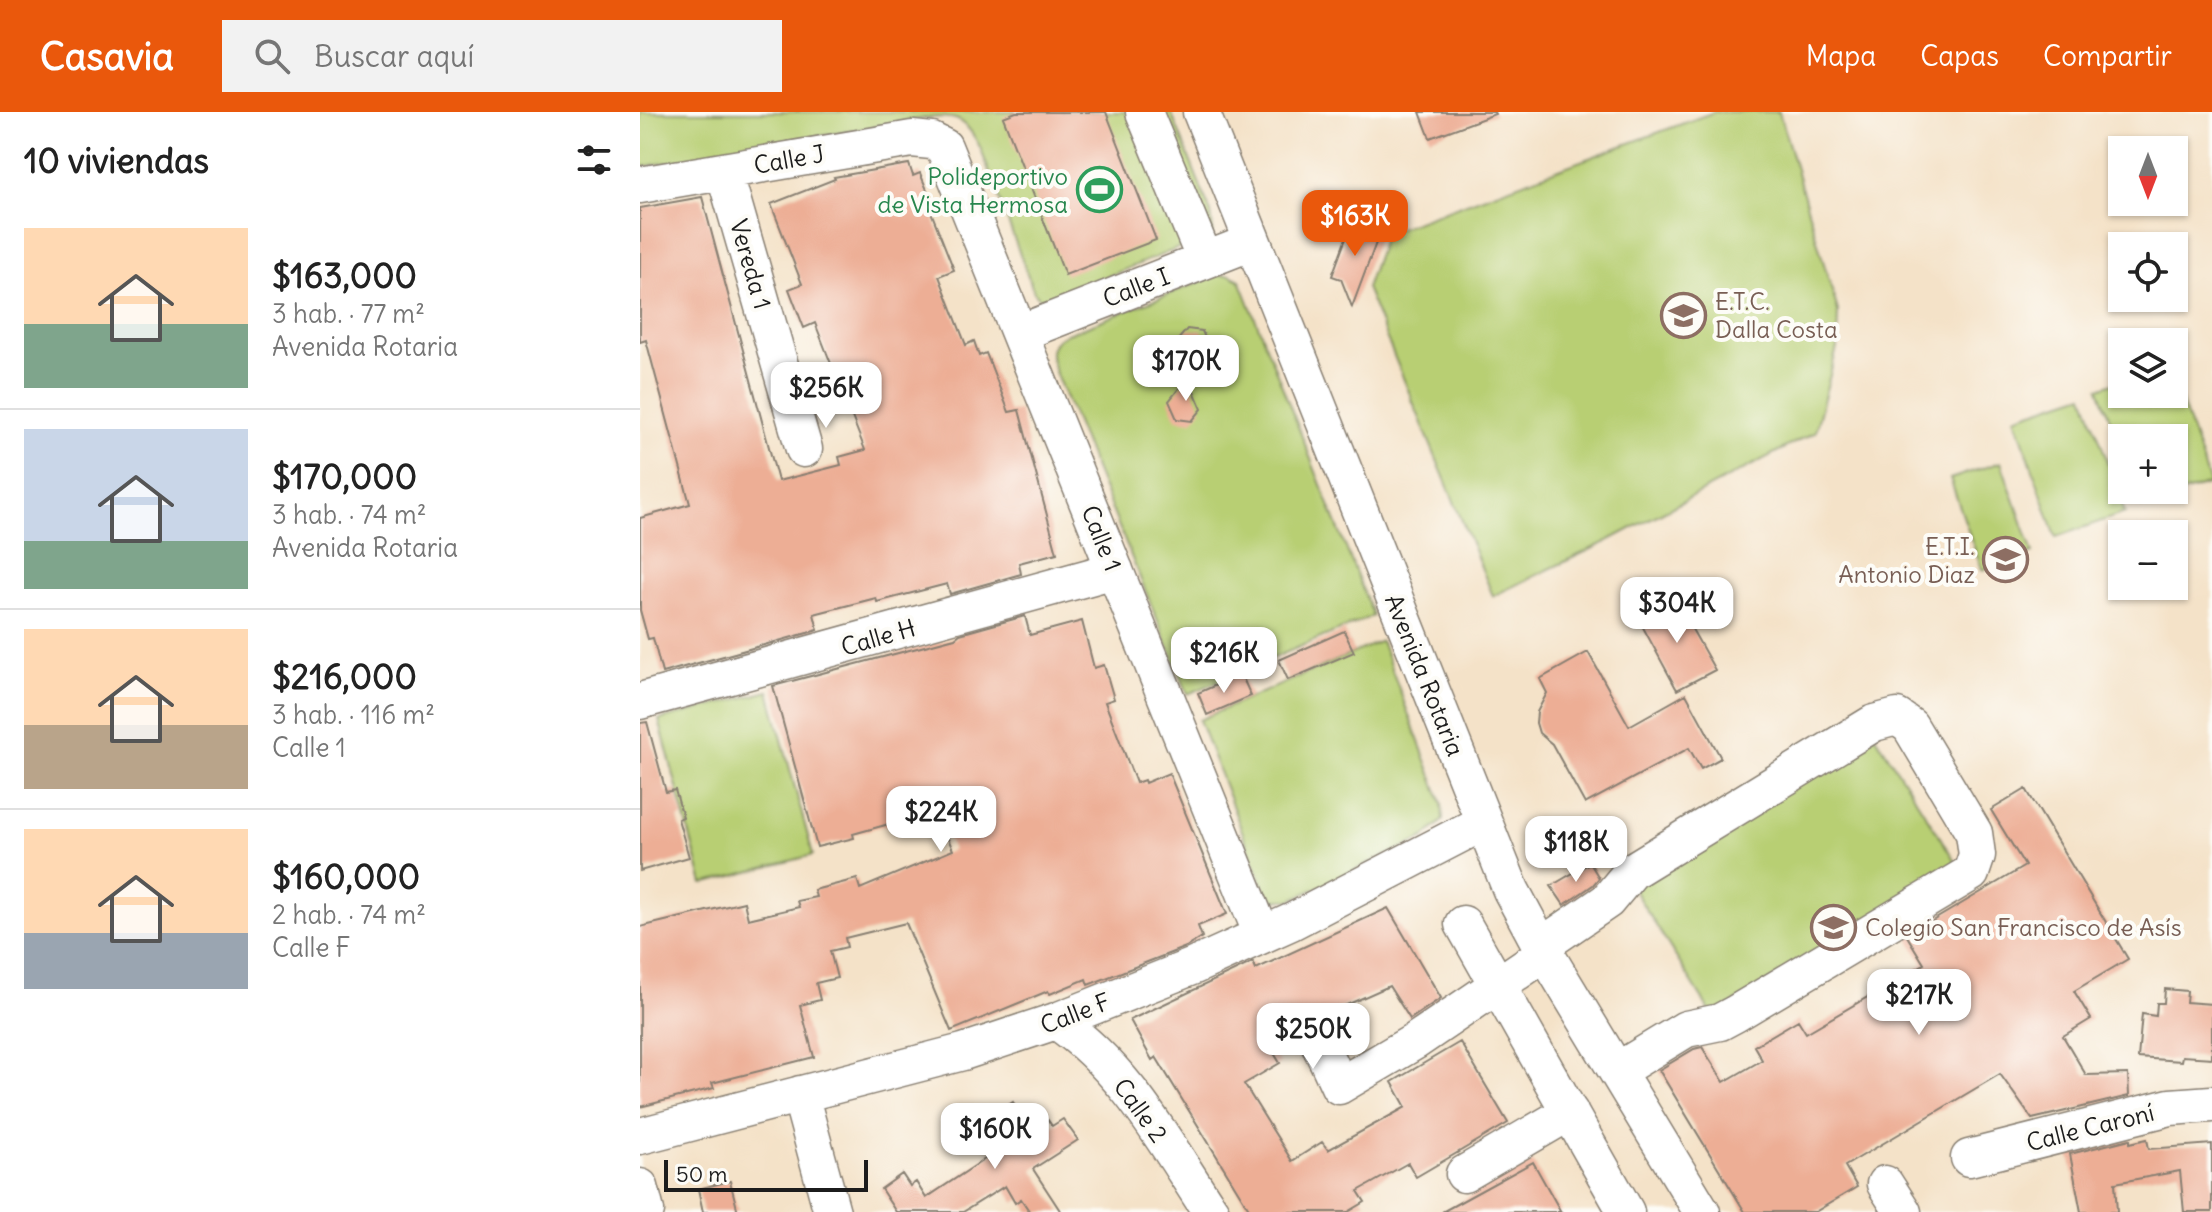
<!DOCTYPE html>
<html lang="es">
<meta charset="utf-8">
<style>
:root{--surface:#fff;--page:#f2f2f2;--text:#222;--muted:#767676;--line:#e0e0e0;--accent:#ea580c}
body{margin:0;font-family:Delius,sans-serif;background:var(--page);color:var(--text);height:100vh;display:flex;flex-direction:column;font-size:30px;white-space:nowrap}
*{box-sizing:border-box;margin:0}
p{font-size:26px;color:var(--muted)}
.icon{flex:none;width:44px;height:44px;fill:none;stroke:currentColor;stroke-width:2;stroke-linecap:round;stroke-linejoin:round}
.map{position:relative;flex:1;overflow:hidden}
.drawer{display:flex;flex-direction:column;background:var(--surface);width:640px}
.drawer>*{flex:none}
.needle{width:52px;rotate:180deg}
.fabs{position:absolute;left:1468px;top:24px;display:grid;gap:16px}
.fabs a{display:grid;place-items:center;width:80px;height:80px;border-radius:0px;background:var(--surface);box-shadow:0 2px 6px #0004;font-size:40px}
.scale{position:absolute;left:24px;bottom:20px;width:204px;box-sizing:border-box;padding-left:8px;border:4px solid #1c1c1c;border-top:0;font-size:22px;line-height:28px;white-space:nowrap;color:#1c1c1c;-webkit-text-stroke:6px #fdfcf7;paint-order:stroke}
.price{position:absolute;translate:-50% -68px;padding:0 18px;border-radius:16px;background:#fff;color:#222;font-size:26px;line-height:52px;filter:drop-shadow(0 2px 4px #0008)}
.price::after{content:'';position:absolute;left:50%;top:48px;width:24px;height:18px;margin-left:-12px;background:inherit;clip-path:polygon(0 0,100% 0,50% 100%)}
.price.on{background:var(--accent);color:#fff}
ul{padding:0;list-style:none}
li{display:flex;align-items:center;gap:24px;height:200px;padding:0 24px}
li+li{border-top:2px solid var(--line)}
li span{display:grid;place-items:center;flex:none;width:224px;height:160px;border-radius:0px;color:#555}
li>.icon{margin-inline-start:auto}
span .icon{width:96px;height:96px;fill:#fffc;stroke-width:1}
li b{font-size:34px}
h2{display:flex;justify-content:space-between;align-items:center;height:96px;padding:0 24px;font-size:34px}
header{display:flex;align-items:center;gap:48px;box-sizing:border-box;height:112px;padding:0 40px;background:var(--accent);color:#fff}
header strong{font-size:38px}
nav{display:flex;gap:44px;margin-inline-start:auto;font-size:28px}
.search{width:560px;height:72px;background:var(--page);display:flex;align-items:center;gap:20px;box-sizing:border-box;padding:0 28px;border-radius:0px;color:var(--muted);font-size:30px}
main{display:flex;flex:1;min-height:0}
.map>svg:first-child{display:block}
.green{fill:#b8cf73;stroke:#6a7648;stroke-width:2}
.building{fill:#edae95}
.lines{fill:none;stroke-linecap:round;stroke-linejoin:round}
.minor-casing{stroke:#887f72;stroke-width:39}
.minor{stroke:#fff;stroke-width:36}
.labels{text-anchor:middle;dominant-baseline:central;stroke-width:8;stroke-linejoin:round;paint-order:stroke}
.street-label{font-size:24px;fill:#1c1c1c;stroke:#fdfcf7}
.leisure-label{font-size:24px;fill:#27864d;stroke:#fdfcf7;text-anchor:end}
.education-label{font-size:24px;fill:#785e54;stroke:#fdfcf7;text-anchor:start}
</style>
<header>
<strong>Casavia</strong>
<div class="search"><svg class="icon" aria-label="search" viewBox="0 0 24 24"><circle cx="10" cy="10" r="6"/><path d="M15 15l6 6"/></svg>Buscar aquí</div>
<nav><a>Mapa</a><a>Capas</a><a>Compartir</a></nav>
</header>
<main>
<section class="drawer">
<h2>10 viviendas<svg class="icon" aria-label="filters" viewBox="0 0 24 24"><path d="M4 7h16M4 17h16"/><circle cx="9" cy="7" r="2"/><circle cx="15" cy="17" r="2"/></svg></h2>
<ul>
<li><span style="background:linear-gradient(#ffd9b3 60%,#7fa58c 0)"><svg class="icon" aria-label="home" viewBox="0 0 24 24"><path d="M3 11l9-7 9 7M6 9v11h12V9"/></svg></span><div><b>$163,000</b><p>3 hab. · 77 m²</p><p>Avenida Rotaria</p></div></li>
<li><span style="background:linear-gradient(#c9d6e8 70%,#7fa58c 0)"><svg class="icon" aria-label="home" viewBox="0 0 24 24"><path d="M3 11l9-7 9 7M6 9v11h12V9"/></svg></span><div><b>$170,000</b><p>3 hab. · 74 m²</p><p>Avenida Rotaria</p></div></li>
<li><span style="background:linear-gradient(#ffd9b3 60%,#b9a48a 0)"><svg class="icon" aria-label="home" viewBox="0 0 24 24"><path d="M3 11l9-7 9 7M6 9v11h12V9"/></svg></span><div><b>$216,000</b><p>3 hab. · 116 m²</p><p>Calle 1</p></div></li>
<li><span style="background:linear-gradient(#ffd9b3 65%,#9aa5b1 0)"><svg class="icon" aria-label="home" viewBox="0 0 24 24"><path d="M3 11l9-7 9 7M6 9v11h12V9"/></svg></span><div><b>$160,000</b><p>2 hab. · 74 m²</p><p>Calle F</p></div></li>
</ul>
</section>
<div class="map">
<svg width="1572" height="1100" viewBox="0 0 1572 1100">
<rect width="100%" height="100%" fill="#fdfcf7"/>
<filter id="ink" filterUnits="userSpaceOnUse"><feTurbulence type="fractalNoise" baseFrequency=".0125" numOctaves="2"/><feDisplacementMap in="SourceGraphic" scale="16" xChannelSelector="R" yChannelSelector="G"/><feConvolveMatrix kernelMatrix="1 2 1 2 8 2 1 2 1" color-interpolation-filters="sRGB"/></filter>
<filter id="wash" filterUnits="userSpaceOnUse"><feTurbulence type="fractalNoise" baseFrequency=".006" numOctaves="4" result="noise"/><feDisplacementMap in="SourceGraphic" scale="32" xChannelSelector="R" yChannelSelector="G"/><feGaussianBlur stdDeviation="1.8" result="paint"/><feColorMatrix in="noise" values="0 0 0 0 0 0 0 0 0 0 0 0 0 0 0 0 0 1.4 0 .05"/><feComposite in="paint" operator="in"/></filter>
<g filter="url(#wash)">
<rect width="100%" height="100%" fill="#f4e2c8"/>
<path class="green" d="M0,0H531L571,101L573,120L569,124L411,187L401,188L394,180L340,35C325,6 317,3 286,6L0,55Z
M1074,0H1139L1198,199L1197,236L1175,320L962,432L853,484L726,176L745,121Z
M577,163H590L600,168L733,504L548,582L415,260C410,245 407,233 422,224Z
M1534,267L1570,372L1501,395L1495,378H1534V326H1482V340L1459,276L1482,268V282H1534Z
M1444,282L1485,401L1416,425L1375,305Z
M1361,350L1393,441L1342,458L1310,367Z
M741,529L802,691L803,708L784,726L651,788H634L626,781L559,608Z
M129,579L173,743L63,772L19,608Z
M1235,623L1317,752L1073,904L992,775Z"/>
<g id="blocks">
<path class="building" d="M376,0H466L516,128L425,163L363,5Z
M780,0H854L855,2L790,26Z
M269,52L273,64L280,61L290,85L286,87L314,158L299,164L326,233L334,229L339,244L346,241L369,300L379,298L417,441L379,451L381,462L310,482L307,472L237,490L236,486L174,502L178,518L22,561L13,526L8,527L0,498V406L50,392L6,228L0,230V96L62,85L138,369L201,353L199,345L225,338L175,211L164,216L149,177L162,172L131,92L195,67L194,65Z
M712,110L740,120L712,195L701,167L692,164Z
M547,217L562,219L570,237L551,262L537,229Z
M548,265L562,297L552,309L537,307L529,289Z
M1035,487L1075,558L1037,578L999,508Z
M385,504L390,523L442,509L454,556L464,553L474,587L465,590L496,671L504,668L505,671L529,661L587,802L558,814L562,825L546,835L448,873L446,867L410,882L408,879L311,919L266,811L205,826L207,835L190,839L197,866L176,871L180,888L160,893L174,945L72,971L74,976L0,995V815L104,790L108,807L159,795L157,789L176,785L174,778L217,767L220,777L313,738L296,699L213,722L214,726L177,735L133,574L315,526L320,522Z
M704,519L714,540L648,568L639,548Z
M948,540L989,614L1046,582L1081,646L1061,657L1049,636L945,692L912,632L899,621L896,611L897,600L907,581L900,567Z
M601,562L611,584L567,603L558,581Z
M7,610L26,680L35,678L43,705L38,707L49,745L0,759V611Z
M1386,677L1488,847L1434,879L1451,907L1423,924L1446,963L1488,962L1489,984L1392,1007L1360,962L1205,1054L1217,1075L1175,1100H1105L1019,958L1054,937L1062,935L1084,970L1122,948L1114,934L1158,908L1166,921L1284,852L1267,824L1385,754L1351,698Z
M950,751L959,766L953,773L924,793L911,774Z
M748,796L801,886L770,907L749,874L682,904L668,905L657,916L627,930L640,951L604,972L652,1049L682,1030L688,1038L766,995L752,970L820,930L868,1011L776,1065L768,1051L718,1079L725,1090L708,1100H611L516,945L512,948L490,908L613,850L616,857Z
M1525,877L1547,879L1546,890L1572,892V946L1542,944L1541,949L1498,946L1502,902L1516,904L1517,891H1524Z
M373,990L392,1018L408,1008L412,1014L423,1007L438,1028L393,1057L421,1100H390L381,1087L375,1091L365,1074L323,1100H256L241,1077L262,1062L270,1074L276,1070L286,1086L363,1035L354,1020L359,1016L352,1004Z
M1490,1027V1031L1507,1027L1509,1037L1572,1032V1100H1544L1540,1059L1475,1071L1477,1100H1441L1430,1042Z
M893,1050L921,1100H802Z
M90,1069L98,1100H63L58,1077Z"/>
</g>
</g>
<g filter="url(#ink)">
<use href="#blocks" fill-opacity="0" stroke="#887f72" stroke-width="2"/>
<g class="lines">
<defs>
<path id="minor" d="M504,0L565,148
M561,0L871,778L901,834L1062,1100
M84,59L164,337
M0,73L272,27L292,29L304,35L622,823
M380,221L612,130
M0,589L475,458
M823,812L986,1100
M901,834L967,789L992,759L1234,611L1257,605L1270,614L1334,721L1337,743L1331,761L1095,902L1080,910L1046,917L977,959
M416,909C486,956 525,1031 571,1100
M676,924L699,974L774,930L905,841
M160,982L192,1100
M0,1024L323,940L416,909L554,854L651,810L844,710
M1329,1046L1530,995L1572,992
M824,1062L930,1000
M1245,1072L1263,1100
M0,1075L6,1099"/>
</defs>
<use href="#minor" class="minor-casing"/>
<use href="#minor" class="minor"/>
</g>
</g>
<defs>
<symbol id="stadium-ring" viewBox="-11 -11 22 22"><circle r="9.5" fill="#fdfcf7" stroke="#2e9e5b" stroke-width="1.5"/><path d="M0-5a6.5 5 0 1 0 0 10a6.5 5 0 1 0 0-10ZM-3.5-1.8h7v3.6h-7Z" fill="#2e9e5b"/></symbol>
<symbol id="university-ring" viewBox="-11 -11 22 22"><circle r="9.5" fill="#fdfcf7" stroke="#8d6e63" stroke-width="1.5"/><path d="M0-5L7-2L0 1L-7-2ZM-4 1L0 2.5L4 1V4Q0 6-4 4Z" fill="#8d6e63"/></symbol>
<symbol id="school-ring" viewBox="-11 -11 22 22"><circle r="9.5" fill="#fdfcf7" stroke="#8d6e63" stroke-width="1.5"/><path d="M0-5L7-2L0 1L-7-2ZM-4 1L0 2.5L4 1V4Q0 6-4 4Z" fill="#8d6e63"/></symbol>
</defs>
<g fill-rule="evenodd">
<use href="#stadium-ring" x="434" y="52" width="51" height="51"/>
<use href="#university-ring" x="1018" y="178" width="51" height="51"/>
<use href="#university-ring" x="1340" y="422" width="51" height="51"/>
<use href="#school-ring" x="1168" y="790" width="51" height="51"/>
</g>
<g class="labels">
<g class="street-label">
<text transform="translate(149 47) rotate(-10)">Calle J</text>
<text transform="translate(111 152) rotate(74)">Vereda 1</text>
<text transform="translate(496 175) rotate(-21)">Calle I</text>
<text transform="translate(462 426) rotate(68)">Calle 1</text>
<text transform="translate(238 525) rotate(-16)">Calle H</text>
<text transform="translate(785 563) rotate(68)">Avenida Rotaria</text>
<text transform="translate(435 901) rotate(-21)">Calle F</text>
<text transform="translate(501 998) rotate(54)">Calle 2</text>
<text transform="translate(1450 1015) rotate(-14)">Calle Caroní</text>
</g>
<g class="leisure-label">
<text x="428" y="64">Polideportivo<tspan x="428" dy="28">de Vista Hermosa</tspan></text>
</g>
<g class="education-label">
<text x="1075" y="189">E.T.C.<tspan x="1075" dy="28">Dalla Costa</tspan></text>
<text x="1335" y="434" text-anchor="end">E.T.I.<tspan x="1335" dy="28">Antonio Diaz</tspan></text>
<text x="1225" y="815">Colegio San Francisco de Asís</text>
</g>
</g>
</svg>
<div class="fabs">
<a><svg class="needle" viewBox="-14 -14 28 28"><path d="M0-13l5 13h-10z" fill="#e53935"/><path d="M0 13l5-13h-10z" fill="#767676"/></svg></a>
<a><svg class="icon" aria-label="locate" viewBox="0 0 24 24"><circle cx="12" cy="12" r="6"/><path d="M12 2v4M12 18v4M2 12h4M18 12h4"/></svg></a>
<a><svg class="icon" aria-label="layers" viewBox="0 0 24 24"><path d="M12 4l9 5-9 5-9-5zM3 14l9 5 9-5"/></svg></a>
<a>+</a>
<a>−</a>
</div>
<div class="scale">50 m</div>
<b class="price on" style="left:715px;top:146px">$163K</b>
<b class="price" style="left:546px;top:291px">$170K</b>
<b class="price" style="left:186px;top:318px">$256K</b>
<b class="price" style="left:1037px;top:533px">$304K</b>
<b class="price" style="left:584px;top:583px">$216K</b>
<b class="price" style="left:301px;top:742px">$224K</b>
<b class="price" style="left:936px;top:772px">$118K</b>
<b class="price" style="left:1279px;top:925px">$217K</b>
<b class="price" style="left:673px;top:959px">$250K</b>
<b class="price" style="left:355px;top:1059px">$160K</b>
</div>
</main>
